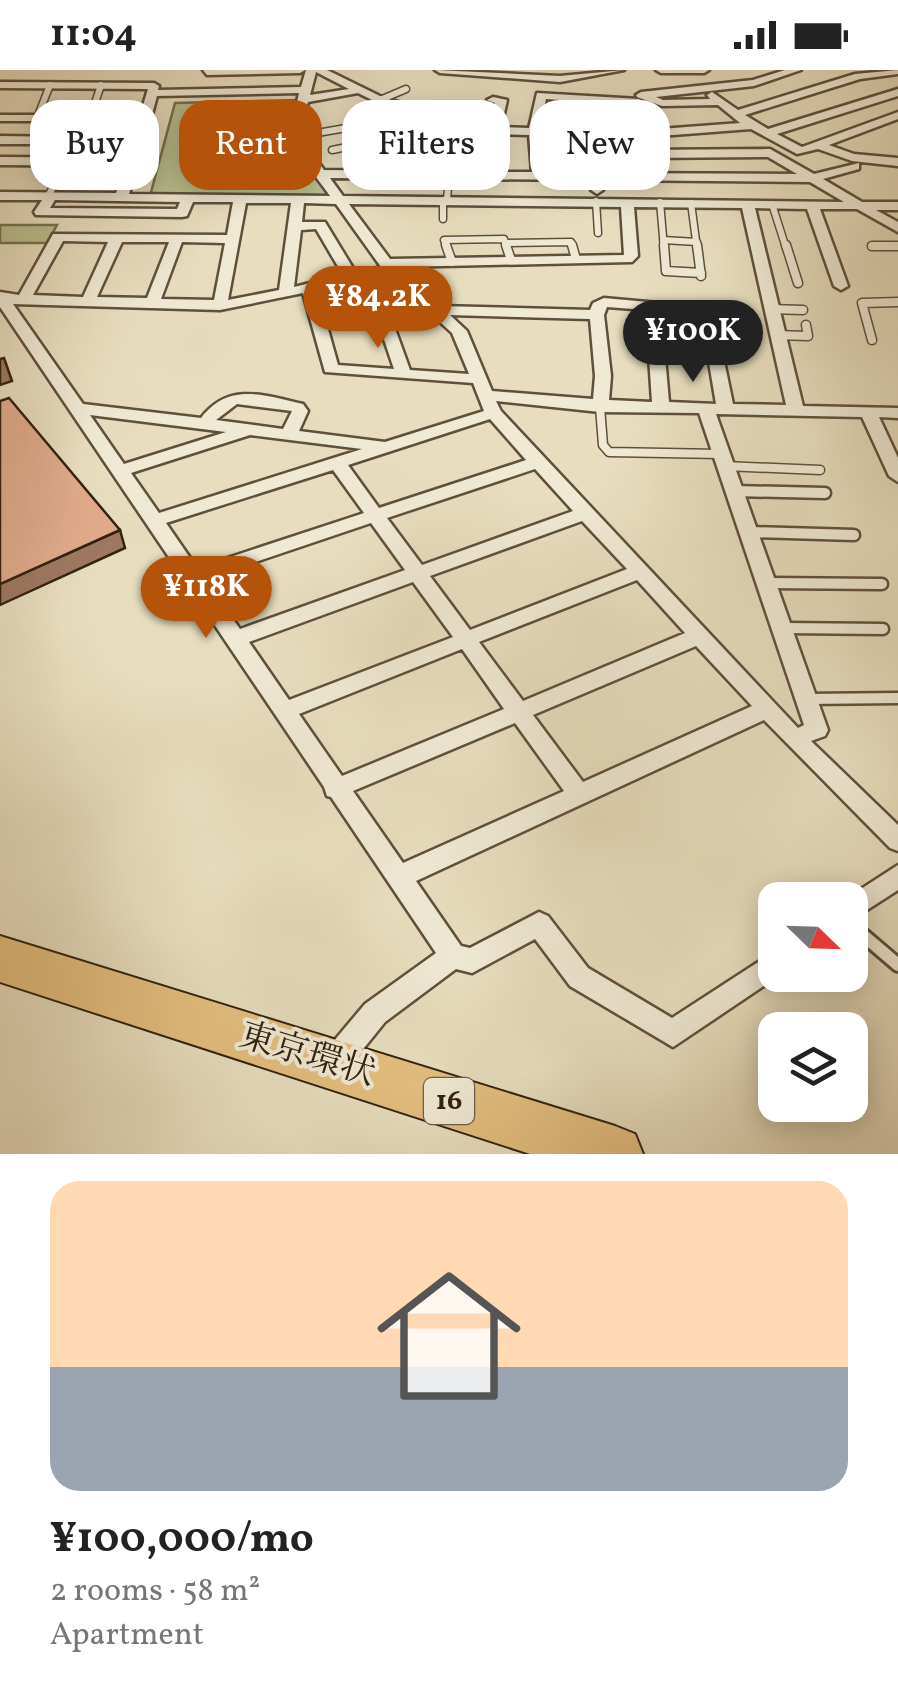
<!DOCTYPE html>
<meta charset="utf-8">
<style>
:root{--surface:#fff;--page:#f6f6f6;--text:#222;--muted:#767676;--accent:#b45309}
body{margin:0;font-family:Vollkorn,"Noto Serif JP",serif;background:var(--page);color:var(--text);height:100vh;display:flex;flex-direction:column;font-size:38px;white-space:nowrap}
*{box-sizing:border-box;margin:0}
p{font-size:32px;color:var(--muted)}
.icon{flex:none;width:55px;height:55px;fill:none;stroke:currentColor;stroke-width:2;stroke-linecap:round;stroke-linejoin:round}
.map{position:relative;height:1084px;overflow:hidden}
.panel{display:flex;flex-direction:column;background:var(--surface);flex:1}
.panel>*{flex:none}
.guide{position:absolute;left:30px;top:30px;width:840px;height:90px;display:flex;gap:20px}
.needle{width:65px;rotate:113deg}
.buttons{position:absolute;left:758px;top:812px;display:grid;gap:20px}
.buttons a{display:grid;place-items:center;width:110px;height:110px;border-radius:20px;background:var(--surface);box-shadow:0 5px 25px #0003;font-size:50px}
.price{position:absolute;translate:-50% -85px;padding:0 22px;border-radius:35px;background:var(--accent);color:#fff;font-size:32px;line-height:65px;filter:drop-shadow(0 2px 5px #0008)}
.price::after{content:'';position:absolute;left:50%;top:60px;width:30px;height:22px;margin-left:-15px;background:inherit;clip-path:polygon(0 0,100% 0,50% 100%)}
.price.current{background:#222;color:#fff}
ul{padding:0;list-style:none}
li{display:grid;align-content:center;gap:20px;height:530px;padding:0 50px}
li span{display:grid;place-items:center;height:310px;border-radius:30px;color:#555}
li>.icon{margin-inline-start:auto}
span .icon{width:180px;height:180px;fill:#fffc;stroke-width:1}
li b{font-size:42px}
.chip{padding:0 35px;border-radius:30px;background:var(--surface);box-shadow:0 5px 25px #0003;font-size:35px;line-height:90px}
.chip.current{background:var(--accent);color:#fff}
.status{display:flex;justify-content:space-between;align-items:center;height:70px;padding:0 50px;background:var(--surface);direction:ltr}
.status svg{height:28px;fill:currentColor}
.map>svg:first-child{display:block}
.green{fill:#bac08f;stroke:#767050;stroke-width:2.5}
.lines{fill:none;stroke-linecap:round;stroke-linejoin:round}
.lane-far3-casing{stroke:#5f503c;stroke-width:9}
.lane-far2-casing{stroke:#5f503c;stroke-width:11}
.lane-far1-casing{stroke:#5f503c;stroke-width:15}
.lane-casing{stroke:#5f503c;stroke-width:18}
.street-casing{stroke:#5f503c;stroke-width:5}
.highway-casing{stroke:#312110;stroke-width:4}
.lane-far3{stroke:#f0ead5;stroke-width:6}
.lane-far2{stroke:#f0ead5;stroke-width:8}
.lane-far1{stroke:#f0ead5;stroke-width:10}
.lane{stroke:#f0ead5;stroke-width:12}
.street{fill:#f0ead5;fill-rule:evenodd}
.highway{fill:#e4bf80;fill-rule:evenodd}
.shaded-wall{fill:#9e7862;stroke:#312110;stroke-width:2.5}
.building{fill:#e1ab8c;stroke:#312110;stroke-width:2.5}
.labels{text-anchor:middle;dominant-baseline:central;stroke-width:8;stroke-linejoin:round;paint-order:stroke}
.shield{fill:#f0ead5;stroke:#6a5d4b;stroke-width:2.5}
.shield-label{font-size:28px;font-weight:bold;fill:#312110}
.near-street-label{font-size:35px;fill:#312110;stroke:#f0ead5}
</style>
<div class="status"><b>11:04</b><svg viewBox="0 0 49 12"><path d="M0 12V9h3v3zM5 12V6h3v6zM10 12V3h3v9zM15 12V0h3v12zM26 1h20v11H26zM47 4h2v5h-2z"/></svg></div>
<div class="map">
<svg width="898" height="1084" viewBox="0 0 898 1084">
<rect width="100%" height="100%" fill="#e8debf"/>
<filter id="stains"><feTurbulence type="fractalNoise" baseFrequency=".002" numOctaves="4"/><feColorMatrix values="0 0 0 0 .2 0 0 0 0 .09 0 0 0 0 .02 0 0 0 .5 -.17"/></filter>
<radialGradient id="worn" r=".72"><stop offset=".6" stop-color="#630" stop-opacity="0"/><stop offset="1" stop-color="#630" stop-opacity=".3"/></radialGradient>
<path class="green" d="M298,30C294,75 303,88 328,125L324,128L150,126L175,33Z
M0,155H57L47,173H0Z"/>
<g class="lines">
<defs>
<path id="lane-far3" d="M380,30L406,19
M355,43L397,35
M37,48L50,15
M90,48L101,15
M391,50L432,42
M300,66L346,58
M332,80L462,54
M352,104L357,97L487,70
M48,126L58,108
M443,130V149
M447,130L449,105
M596,131L598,163
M660,132L664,178
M691,133L697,178
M772,134L786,178
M663,170L697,172
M507,173L571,172L573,178
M872,176H898
M447,178L444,170L504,169L507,178"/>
<path id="lane-far2" d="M446,175L452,192
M506,175L511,190
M572,175L576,189
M664,175L666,201L701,203
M697,175L701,206
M786,175L798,213
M872,176H898
M770,239L803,240
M775,265L808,266L806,255
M872,270L862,233L898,232
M600,337L603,375L609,382L720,384
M725,396L820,400"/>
<path id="lane-far1" d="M734,421L825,423
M751,462L854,465
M767,513L882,514
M785,558L883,559
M807,629L898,628"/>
<path id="lane" d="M850,854L898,895"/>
<path id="street" d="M203,0H305L300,3L207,5Z
M306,0H327L384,28L487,57L495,33L487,30L493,27L507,30L501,57L529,58L537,23L639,29L645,32L647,60L740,53L718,35L662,36L637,27L636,25L641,22L753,10L785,0H801L754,16L656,27L663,30L710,29L707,25L712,22L738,40L855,4L898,0V4L860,9L745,45L768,59L898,19V26L777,64L802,77L898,42V49L829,75L854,84L898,88V96L852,91L818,79L797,84L751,59L647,67L648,74L642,78L636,74V67L595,66L601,103L797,104L768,87L644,88L638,84L644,80L770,79L814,104L859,93V99L823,109L862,132H898V140H876L898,152V162L857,139H820L848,216L841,220L834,216L807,139L755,138L803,336L898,338V348L879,347L898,388V412L889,406L862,347L716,344L828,660L825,666L811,671L898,755V781L890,778L764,650L416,811L461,876L470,878L539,842L548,846L588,898L672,948L775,881V905H780L673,977L570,916L535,869L472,903L456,899L385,952L343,1004L333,1008L323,1004L319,994L323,984L365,934L436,883L331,727L327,726L324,717L0,237V222L19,225L53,164L227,165L233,132H193L187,146L182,147L36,145L34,142L42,130H0V122L116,123L126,96L0,95V87L129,88L135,74H0V66L146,68L129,124L330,126C304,90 286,73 299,23L157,26L151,48L145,51H0V45H140L148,19L0,18V12L154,13L159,16L158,20L301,17ZM316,2L349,19L310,25ZM358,23L376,32L481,62V102L324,100C309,80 301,57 308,32ZM546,29L587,32L584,59L540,58ZM598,32L634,35L635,60L595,59ZM493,64L529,65L532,102H493ZM540,65L584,66L588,102H545ZM330,108L589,110L591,120L597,124L603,120L602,110L810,112L844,132L343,126ZM55,130L180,132L177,139L50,138ZM246,133H291L279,220L228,230ZM304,133L336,134L381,197L356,203L325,152H302ZM349,134L621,137L624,185L390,189ZM634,137L742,138L786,335L733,334L713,238L604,228L593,233L590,240L440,236L396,197L632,192L638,186ZM316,159L343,205L294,217L301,160ZM63,171L108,172L83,227L33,225ZM122,172H169L147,228L97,227ZM182,172L225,173L214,230L161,229ZM387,204L409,223L374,240L394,299L338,295L317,220ZM303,223L325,302L473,313L484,341L385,372L299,361L308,341L303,334C263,325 229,312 201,348L83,334L13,234L220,240ZM416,230L452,263L469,304L410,300L389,242ZM607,237L646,240L652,332L609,330L611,306L604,245ZM661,241L701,245L716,334L669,332ZM450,245L590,249L595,306L593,329L492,321L467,261ZM496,331L600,342L699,343L804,655L798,658L501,341ZM237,334L292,341L283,359L216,350ZM90,345L226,362L124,394ZM490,349L526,390L379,438L348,395ZM250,365L362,379L159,443L131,403ZM535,399L573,441L422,495L387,448ZM333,400L364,443L197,498L166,453ZM582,451L627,499L470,560L430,506ZM371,453L405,500L240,559L205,509ZM637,510L685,563L523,631L479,572ZM413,512L453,567L289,630L249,572ZM696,576L752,636L583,712L533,645ZM462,579L504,639L342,706L299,644ZM515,653L564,721L403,793L353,721Z
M435,0L560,6L624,0L560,12L440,3Z
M656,0H709L704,3H661Z
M898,795V820L850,851V830H844Z"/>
<path id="highway" d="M0,866L615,1056L635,1064L643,1084H530L0,912Z"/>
</defs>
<use href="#lane-far3" class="lane-far3-casing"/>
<use href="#lane-far2" class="lane-far2-casing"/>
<use href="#lane-far1" class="lane-far1-casing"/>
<use href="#lane" class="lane-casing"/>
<use href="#street" class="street-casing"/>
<use href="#highway" class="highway-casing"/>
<use href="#lane-far3" class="lane-far3"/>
<use href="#lane-far2" class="lane-far2"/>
<use href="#lane-far1" class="lane-far1"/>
<use href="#lane" class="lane"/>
<use href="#street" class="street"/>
<use href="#highway" class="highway"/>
</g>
<path class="shaded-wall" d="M4,288L12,311L0,315V289Z
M120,460L125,478L0,535V514Z"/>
<path class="building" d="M9,328L120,460L0,514V331Z"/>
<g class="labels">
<rect class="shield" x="424" y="1008" width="50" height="46" rx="8"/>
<g class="shield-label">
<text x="449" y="1031">16</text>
</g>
<g class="near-street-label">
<text transform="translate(307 986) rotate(17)">東京環状</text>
</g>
</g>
<rect width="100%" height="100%" filter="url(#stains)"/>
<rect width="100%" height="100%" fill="url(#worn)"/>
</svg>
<div class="buttons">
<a><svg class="needle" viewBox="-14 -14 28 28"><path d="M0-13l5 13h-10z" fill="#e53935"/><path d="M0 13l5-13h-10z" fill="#767676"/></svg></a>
<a><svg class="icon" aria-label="layers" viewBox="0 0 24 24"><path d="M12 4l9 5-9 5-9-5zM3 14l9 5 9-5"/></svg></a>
</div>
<b class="price" style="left:378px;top:281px">¥84.2K</b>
<b class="price current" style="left:693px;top:315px">¥100K</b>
<b class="price" style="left:206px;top:571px">¥118K</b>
<div class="guide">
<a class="chip">Buy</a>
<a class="chip current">Rent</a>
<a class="chip">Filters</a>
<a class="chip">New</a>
</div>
</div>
<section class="panel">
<ul>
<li><span style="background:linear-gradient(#ffd9b3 60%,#9aa5b1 0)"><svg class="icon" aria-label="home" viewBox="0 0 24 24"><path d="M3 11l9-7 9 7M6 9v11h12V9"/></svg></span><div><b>¥100,000/mo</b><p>2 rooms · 58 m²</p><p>Apartment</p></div></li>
</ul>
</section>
